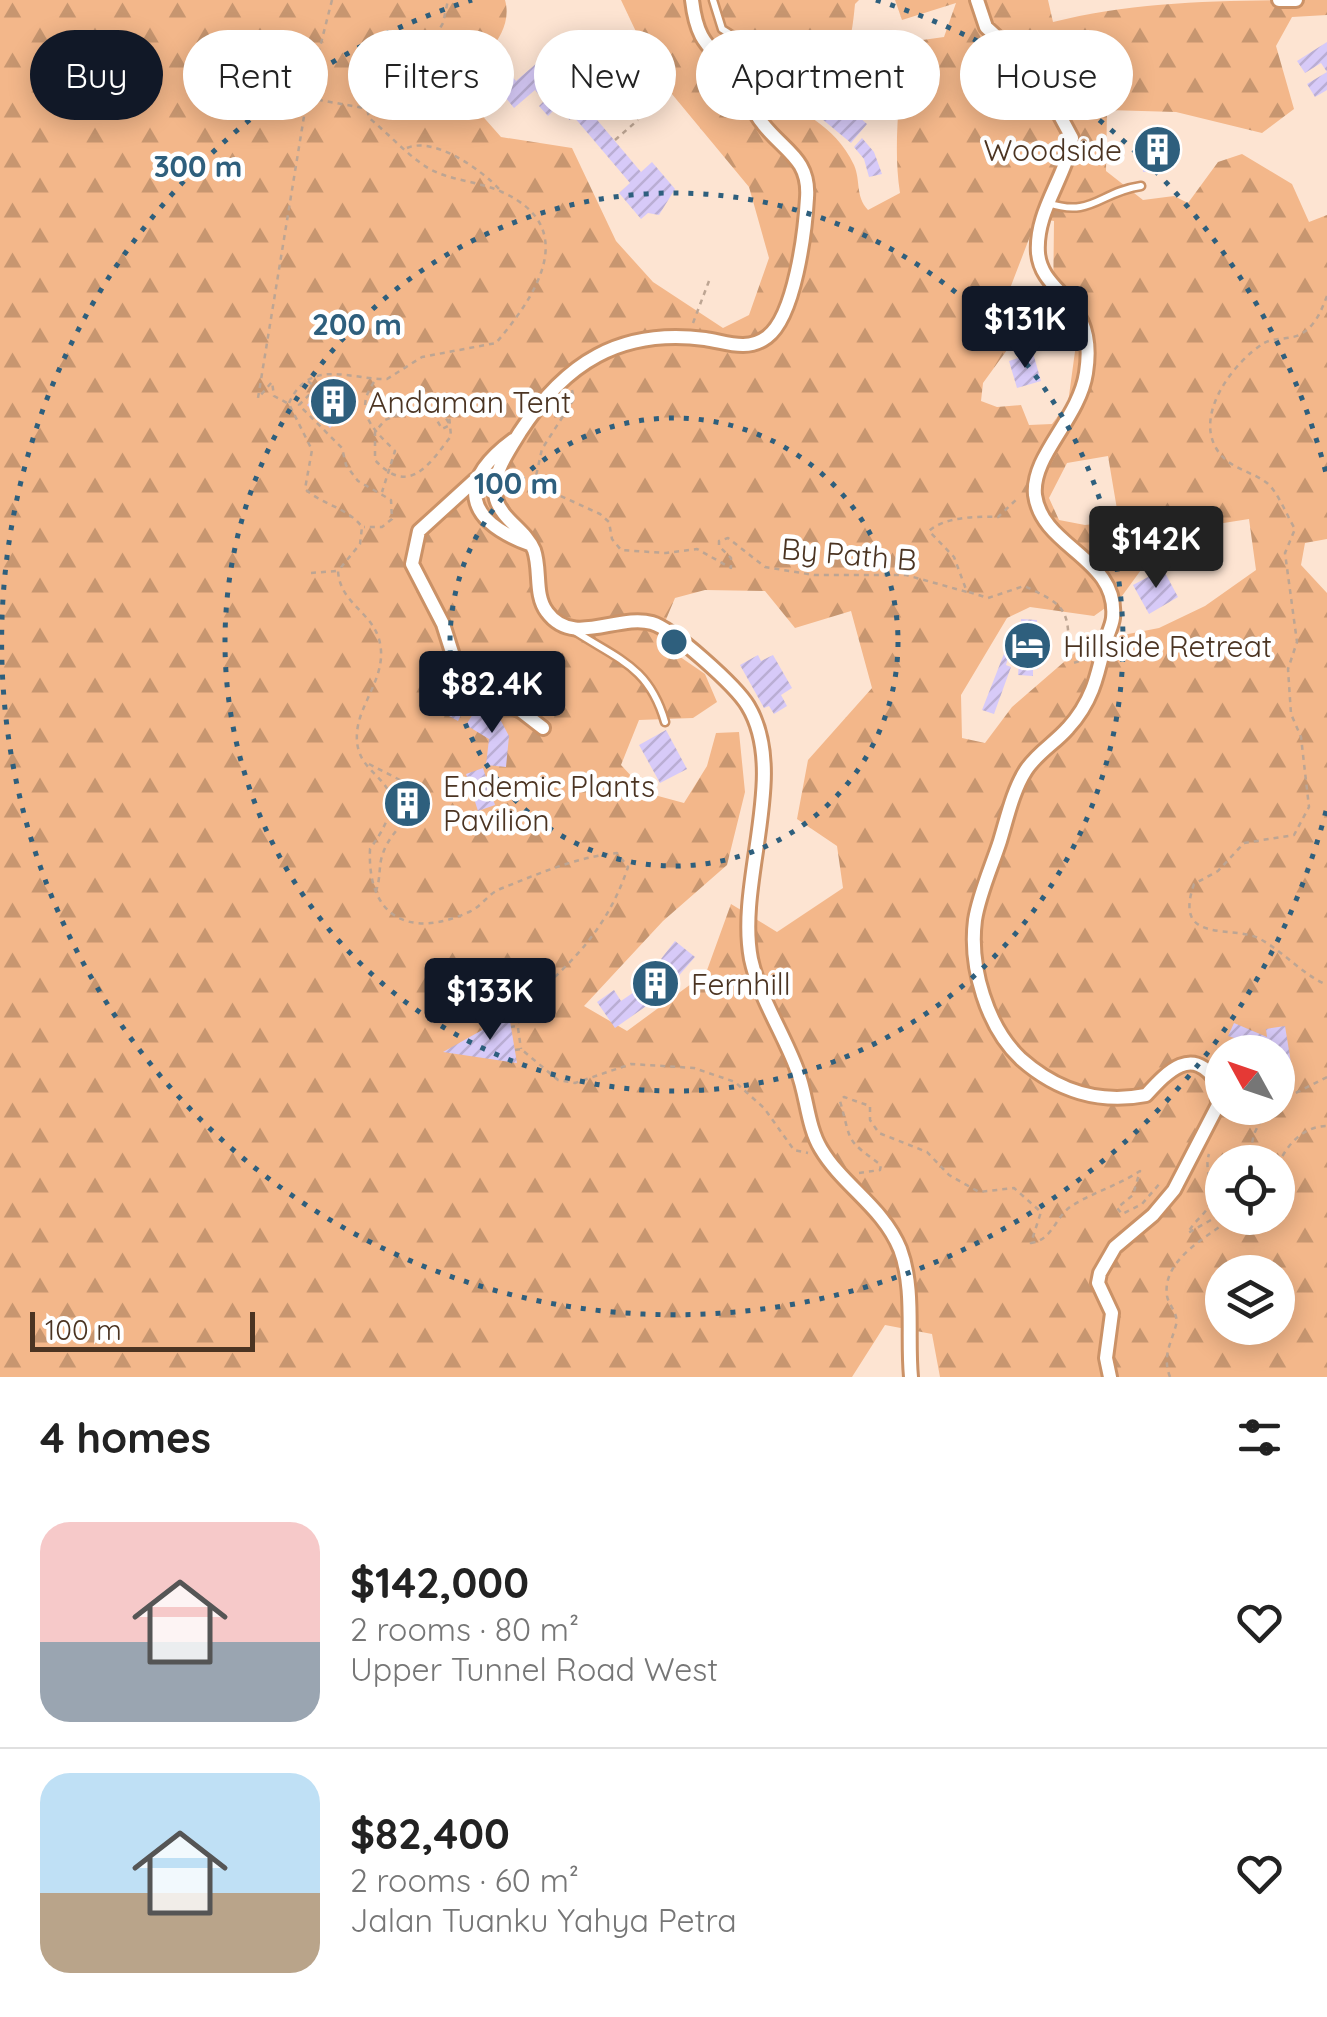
<!DOCTYPE html>
<meta charset="utf-8">
<style>
:root{--surface:#fff;--page:#f6f6f6;--text:#222;--muted:#767676;--line:#e0e0e0;--accent:#111827}
body{margin:0;font-family:Quicksand,sans-serif;background:var(--page);color:var(--text);height:100vh;display:flex;flex-direction:column;font-size:38px;white-space:nowrap}
*{box-sizing:border-box;margin:0}
p{font-size:32px;color:var(--muted)}
.icon{flex:none;width:55px;height:55px;fill:none;stroke:currentColor;stroke-width:2;stroke-linecap:round;stroke-linejoin:round}
.map{position:relative;height:1377px;overflow:hidden}
.sheet{display:flex;flex-direction:column;background:var(--surface);flex:1}
.sheet>*{flex:none}
.hud{position:absolute;left:30px;top:30px;width:1268px;height:90px;display:flex;gap:20px}
.needle{width:65px;rotate:310deg}
.buttons{position:absolute;left:1205px;top:1035px;display:grid;gap:20px}
.buttons a{display:grid;place-items:center;width:90px;height:90px;border-radius:50%;background:var(--surface);box-shadow:0 5px 25px #0003;font-size:50px}
.scale{position:absolute;left:30px;bottom:25px;width:225px;box-sizing:border-box;padding-left:10px;border:5px solid #4b3422;border-top:0;font-size:28px;line-height:35px;white-space:nowrap;color:#4b3422;-webkit-text-stroke:8px #fff;paint-order:stroke}
.price{position:absolute;translate:-50% -85px;padding:0 22px;border-radius:10px;background:var(--accent);color:#fff;font-size:32px;line-height:65px;filter:drop-shadow(0 2px 5px #0008)}
.price::after{content:'';position:absolute;left:50%;top:60px;width:30px;height:22px;margin-left:-15px;background:inherit;clip-path:polygon(0 0,100% 0,50% 100%)}
.price.on{background:#222;color:#fff}
ul{padding:0;list-style:none}
li{display:flex;align-items:center;gap:30px;height:250px;padding:0 40px}
li+li{border-top:2px solid var(--line)}
li span{display:grid;place-items:center;flex:none;width:280px;height:200px;border-radius:30px;color:#555}
li>.icon{margin-inline-start:auto}
span .icon{width:120px;height:120px;fill:#fffc;stroke-width:1}
li b{font-size:42px}
h2{display:flex;justify-content:space-between;align-items:center;height:120px;padding:0 40px;font-size:42px}
.pill{padding:0 35px;border-radius:45px;background:var(--surface);box-shadow:0 5px 25px #0003;font-size:35px;line-height:90px}
.pill.on{background:var(--accent);color:#fff}
.map>svg:first-child{display:block}
.forest{fill:url(#forest-firs);fill-rule:evenodd}
.building{fill:url(#building-hatch)}
.lines{fill:none;stroke-linecap:round;stroke-linejoin:round}
.service-casing{stroke:#cb9267;stroke-width:11}
.minor-casing{stroke:#cb9267;stroke-width:18}
.path{stroke:#bda593;stroke-width:2.5;stroke-dasharray:5 5;stroke-linecap:butt}
.service{stroke:#fff;stroke-width:6}
.minor{stroke:#fff;stroke-width:12}
.path-bridge{stroke:#bda593;stroke-width:2.5;stroke-dasharray:5 5;stroke-linecap:butt}
.ring{fill:none;stroke:#2e5f7d;stroke-width:5;stroke-dasharray:5 10}
.labels{text-anchor:middle;dominant-baseline:central;stroke-width:9;stroke-linejoin:round;paint-order:stroke}
.poi-label{font-size:30px;fill:#4b3422;stroke:#fff;text-anchor:start}
.street-label{font-size:30px;fill:#4b3422;stroke:#fff}
.centre{fill:#2e5f7d;stroke:#fff;stroke-width:5}
.ring-label{font-size:30px;text-anchor:middle;font-weight:bold;fill:#2e5f7d;stroke:#fff;stroke-width:9;stroke-linejoin:round;paint-order:stroke}
</style>
<div class="map">
<svg width="1327" height="1377" viewBox="0 0 1327 1377">
<defs>
<pattern id="forest-firs" width="22" height="20" patternUnits="userSpaceOnUse" patternTransform="scale(2.5)"><rect width="22" height="20" fill="#f3b78a"/><path d="M5 1l3.5 6h-7zM16 11l3.5 6h-7z" fill="#c79670"/></pattern>
<pattern id="building-hatch" width="6" height="6" patternUnits="userSpaceOnUse" patternTransform="scale(2.5)"><rect width="6" height="6" fill="#d7caf8"/><path d="M-1 1l2-2M0 6l6-6M5 7l2-2" fill="none" stroke="#baaed4"/></pattern>
</defs>
<rect width="100%" height="100%" fill="#fde4d2"/>
<path class="forest" d="M0,0H505C515,35 477,64 456,86L501,137L572,148L616,241L653,282L723,328L749,315L769,258L749,187L657,76L621,0H859L855,4C851,46 846,78 800,89L779,71L766,85C798,114 834,122 854,165C861,181 855,196 868,210L900,193C892,142 902,94 901,43L944,37L956,3L902,20L895,0H1048L1053,22C1140,0 1235,0 1327,0V15L1292,17L1276,46L1294,109L1262,133L1176,112L1107,110L1106,171L1143,200L1174,196L1188,203L1218,162L1242,154L1292,184L1309,222L1327,215V539L1305,543L1301,565L1327,593V1377H940L932,1334L885,1325L852,1377H0ZM1037,218L1054,221L1053,308L1076,344L1068,403L1052,424L1029,425L1021,405L997,407L981,401L983,383L1007,350L1001,312ZM1108,456L1119,521L1085,525L1059,520L1049,498L1067,463ZM1249,519L1256,570L1205,606L1159,628L1087,642L1012,707L985,743L962,738L961,695L1007,618L1030,607L1094,616L1122,596L1149,559L1179,530ZM705,590L765,591L795,628L851,611L872,688L808,760L797,819L837,846L843,888L777,932L731,904L706,973L627,1031L584,1006L663,921L727,865L745,792L739,732L716,733L707,766L684,803L647,793L621,765L639,720L693,718L717,702L705,674L657,641L675,598ZM1222,1052H1278V1108H1222ZM1222,1162H1278V1218H1222ZM1222,1272H1278V1328H1222Z"/>
<path class="building" d="M1327,42V90L1315,97L1307,84L1327,72L1321,63L1305,73L1297,61Z
M551,51L571,74L577,68L592,86L581,101L590,105L587,108L641,172L652,162L675,189L659,215L648,213L641,219L619,193L630,183L574,117L569,120L565,106L559,105L548,116L539,106L544,101L535,90L514,108L497,87L511,75L516,81Z
M838,99L867,124L851,143L822,119Z
M1171,129L1174,169L1143,172L1140,131Z
M862,138L874,152L882,174L869,177L864,159L854,147Z
M1033,353L1041,381L1017,388L1009,361Z
M335,376L358,400L330,428L307,405Z
M1163,569L1178,597L1149,614L1133,585Z
M1021,619L1037,620L1036,631L1044,636L1038,669H1033V676L1018,675L1020,652L1010,651L1006,665L1011,667L994,714L982,710L1009,641L1020,642Z
M758,655L761,661L773,655L792,688L781,695L787,706L774,714L769,706L764,708L740,665Z
M449,693L467,703L458,721L440,711Z
M478,706L501,721L509,736L506,767L486,765L489,739L466,725Z
M666,730L687,769L660,783L639,745Z
M483,768L495,805L478,811L466,774Z
M675,941L695,957L662,995L615,1028L597,1002L614,990L621,1001L637,990Z
M509,1015L517,1063L443,1052Z
M1234,1023L1267,1037L1266,1029L1285,1026L1291,1063L1278,1065V1052L1228,1036Z"/>
<g class="lines">
<defs>
<path id="service" d="M713,0L722,29L757,51L771,67L783,96L796,102L836,98
M1048,203C1092,218 1099,192 1141,186
M573,630C617,659 649,666 665,722"/>
<path id="minor" d="M692,0C698,52 716,46 740,84C748,97 753,112 763,124C784,151 810,159 807,198C805,232 795,316 767,337C747,352 726,342 705,339C620,328 565,363 520,432C509,450 490,476 496,499C502,520 526,530 534,550C541,570 534,595 547,612C573,648 618,613 652,623C673,629 736,686 748,706C789,774 736,881 751,959C759,997 784,1034 797,1070C807,1095 807,1126 821,1149C843,1186 883,1207 900,1249C915,1289 907,1336 911,1377
M977,0L986,27L1038,75L1072,138C1066,178 1035,211 1038,253C1042,297 1098,297 1086,373C1079,419 1031,456 1035,495C1042,548 1119,558 1113,618C1112,627 1106,637 1104,647C1097,678 1091,703 1068,728C1055,743 1037,753 1026,770C1013,790 1007,818 1000,841C992,866 979,894 975,920C969,967 987,1027 1021,1059C1057,1091 1100,1104 1146,1095C1168,1071 1192,1045 1217,1082L1218,1105L1174,1190L1153,1215L1115,1247L1100,1273L1098,1283L1112,1313L1106,1358L1110,1377
M1279,0H1296
M513,440C456,482 465,520 529,544
M475,480L419,531L412,564L443,624L456,665L476,691L521,711L543,728"/>
</defs>
<use href="#service" class="service-casing"/>
<use href="#minor" class="minor-casing"/>
<path class="path" d="M332,0L307,98L258,398L272,382L274,396L289,404L312,450L305,489C324,506 347,507 362,527L360,544L338,571C340,602 368,610 378,636C391,673 359,701 357,733C353,787 425,772 370,849C367,918 410,939 469,912C481,907 488,894 500,889C538,874 576,857 617,853L628,867C615,906 595,937 566,966C546,987 526,998 517,1026L511,1027
M308,98L364,108
M367,107L420,63L443,23L448,0
M615,140L638,120
M407,148C434,136 482,170 500,190
M1327,296C1321,311 1316,325 1301,334C1291,340 1275,337 1264,343C1235,361 1195,412 1216,448C1228,469 1250,470 1267,483C1278,492 1287,516 1295,529L1285,553L1297,642L1288,669L1291,714L1301,737L1309,807L1294,835L1244,843L1218,871L1194,884C1172,947 1235,923 1262,940C1286,954 1302,974 1327,985
M693,323L709,281
M308,381L316,388L299,405L342,448L346,465L358,481L391,500L392,519L382,527H364
M374,382C353,412 373,429 395,451L382,492
M572,390L574,399L542,449L536,476L541,487L600,514L609,522L612,539L621,550L666,553L697,549L731,568V558L719,546V541L728,538L765,567L814,575H906L967,592L954,557L929,531C944,517 977,516 998,517L1019,497
M289,403C310,357 350,380 387,379L422,357L496,343C535,297 582,228 502,192C479,181 450,181 428,168C407,155 389,134 369,118L367,108
M441,410L450,425L442,429L434,415Z
M311,573L337,571
M969,592L988,598L1024,586C1066,605 1070,610 1068,656L1073,663L1087,659
M369,764L400,780C420,828 390,822 381,860C379,871 380,880 376,891
M518,1028L521,1049
M515,1050L521,1049L558,1080L575,1083L631,1064L694,1068L735,1082L764,1108L794,1150L808,1153
M1278,1102L1327,1077
M1248,1162L1254,1134L1267,1108
M1278,1165C1287,1144 1304,1126 1327,1126
M859,1173L880,1170L881,1165C844,1138 852,1143 840,1101L844,1097L870,1106V1120L879,1133L927,1152L949,1175L979,1192L1014,1188L1041,1212L1031,1243C1052,1240 1055,1218 1070,1207C1091,1193 1117,1186 1140,1171L1133,1195L1117,1208L1122,1214L1142,1204L1161,1182
M1170,1377C1162,1356 1171,1344 1176,1325C1179,1314 1169,1306 1167,1296C1162,1263 1200,1241 1222,1225L1223,1218L1218,1216L1188,1233C1193,1222 1205,1215 1209,1205C1217,1188 1203,1172 1209,1154"/>
<use href="#service" class="service"/>
<use href="#minor" class="minor"/>
<path class="path-bridge" d="M426,404L440,407L449,415L451,436C429,465 409,497 375,460V432L385,420Z"/>
</g>
<g class="ring">
<circle cx="674" cy="642" r="224"/>
<circle cx="674" cy="642" r="449"/>
<path d="M1326 811A673 673 0 1 1 472 0M876 0A673 673 0 0 1 1326 473"/>
</g>
<defs>
<symbol id="building-disc" viewBox="-11 -11 22 22"><circle r="9.5" fill="#2e5f7d" stroke="#fff"/><path d="M-4-6H4V6H1V3H-1V6H-4ZM-2.5-4.3h1.7v1.8h-1.7ZM.8-4.3h1.7v1.8H.8ZM-2.5-1h1.7V.8h-1.7ZM.8-1h1.7V.8H.8Z" fill="#fff"/></symbol>
<symbol id="hotel-disc" viewBox="-11 -11 22 22"><circle r="9.5" fill="#2e5f7d" stroke="#fff"/><path d="M-6-4.5h1.5V1H6V5H4.5V3h-9V5H-6ZM-4 0a1.8 1.8 0 1 1 3.6 0ZM.5 0V-2.5h3Q6-2.5 6 0Z" fill="#fff"/></symbol>
</defs>
<g fill-rule="evenodd">
<use href="#building-disc" x="1130" y="122" width="55" height="55"/>
<use href="#building-disc" x="306" y="374" width="55" height="55"/>
<use href="#hotel-disc" x="1000" y="618" width="55" height="55"/>
<use href="#building-disc" x="380" y="776" width="55" height="55"/>
<use href="#building-disc" x="628" y="956" width="55" height="55"/>
</g>
<g class="labels">
<g class="poi-label">
<text x="1122" y="150" text-anchor="end">Woodside</text>
<text x="368" y="402">Andaman Tent</text>
<text x="1063" y="646">Hillside Retreat</text>
<text x="443" y="786">Endemic Plants<tspan x="443" dy="34">Pavilion</tspan></text>
<text x="691" y="984">Fernhill</text>
</g>
<g class="street-label">
<text transform="translate(849 554) rotate(5)">By Path B</text>
</g>
</g>
<circle cx="674" cy="642" r="15" class="centre"/>
<g class="ring-label">
<text x="198" y="177">300 m</text>
<text x="357" y="335">200 m</text>
<text x="516" y="494">100 m</text>
</g>
</svg>
<div class="buttons">
<a><svg class="needle" viewBox="-14 -14 28 28"><path d="M0-13l5 13h-10z" fill="#e53935"/><path d="M0 13l5-13h-10z" fill="#767676"/></svg></a>
<a><svg class="icon" aria-label="locate" viewBox="0 0 24 24"><circle cx="12" cy="12" r="6"/><path d="M12 2v4M12 18v4M2 12h4M18 12h4"/></svg></a>
<a><svg class="icon" aria-label="layers" viewBox="0 0 24 24"><path d="M12 4l9 5-9 5-9-5zM3 14l9 5 9-5"/></svg></a>
</div>
<div class="scale">100 m</div>
<b class="price" style="left:1025px;top:371px">$131K</b>
<b class="price on" style="left:1156px;top:591px">$142K</b>
<b class="price" style="left:492px;top:736px">$82.4K</b>
<b class="price" style="left:490px;top:1043px">$133K</b>
<div class="hud">
<a class="pill on">Buy</a>
<a class="pill">Rent</a>
<a class="pill">Filters</a>
<a class="pill">New</a>
<a class="pill">Apartment</a>
<a class="pill">House</a>
</div>
</div>
<section class="sheet">
<h2>4 homes<svg class="icon" aria-label="filters" viewBox="0 0 24 24"><path d="M4 7h16M4 17h16"/><circle cx="9" cy="7" r="2"/><circle cx="15" cy="17" r="2"/></svg></h2>
<ul>
<li><span style="background:linear-gradient(#f6c9c9 60%,#9aa5b1 0)"><svg class="icon" aria-label="home" viewBox="0 0 24 24"><path d="M3 11l9-7 9 7M6 9v11h12V9"/></svg></span><div><b>$142,000</b><p>2 rooms · 80 m²</p><p>Upper Tunnel Road West</p></div><svg class="icon" aria-label="heart" viewBox="0 0 24 24"><path d="M12 20l-8-8c-3-5 5-10 8-4 3-6 11-1 8 4z"/></svg></li>
<li><span style="background:linear-gradient(#bfe0f5 60%,#b9a48a 0)"><svg class="icon" aria-label="home" viewBox="0 0 24 24"><path d="M3 11l9-7 9 7M6 9v11h12V9"/></svg></span><div><b>$82,400</b><p>2 rooms · 60 m²</p><p>Jalan Tuanku Yahya Petra</p></div><svg class="icon" aria-label="heart" viewBox="0 0 24 24"><path d="M12 20l-8-8c-3-5 5-10 8-4 3-6 11-1 8 4z"/></svg></li>
</ul>
</section>
